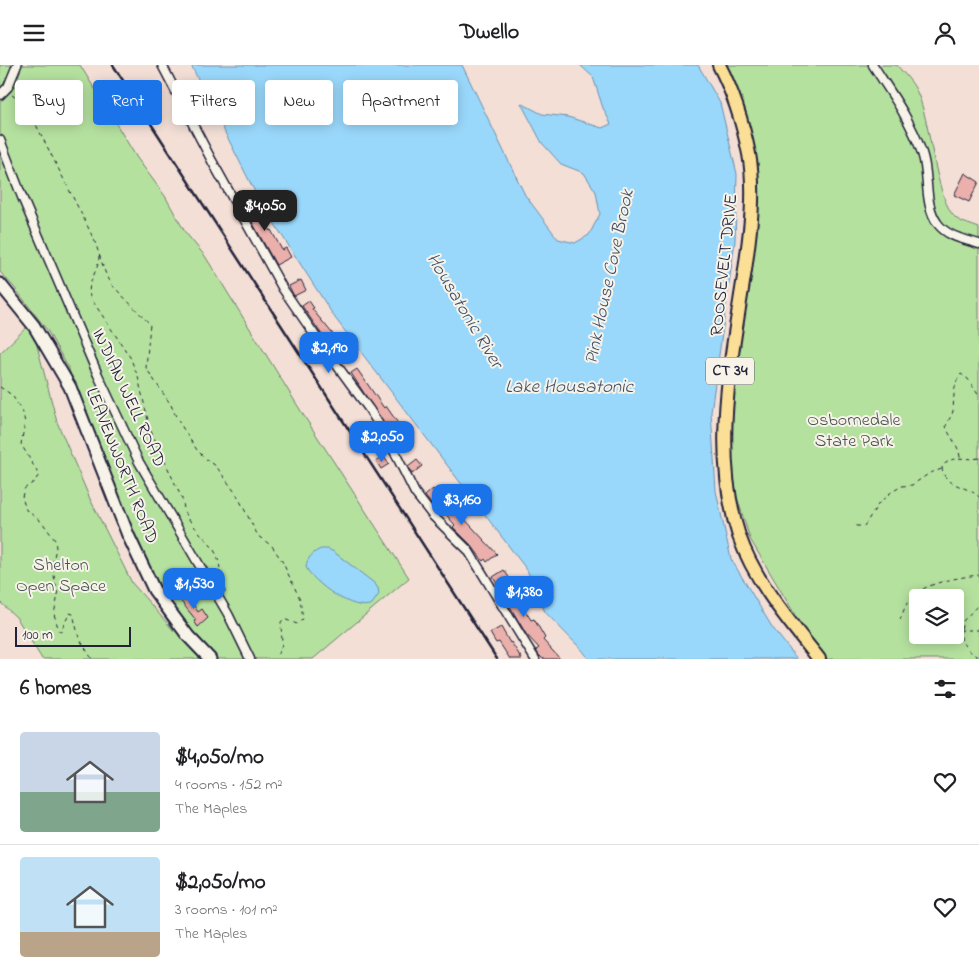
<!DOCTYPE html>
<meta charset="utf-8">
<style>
:root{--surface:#fff;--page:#f6f6f6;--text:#202124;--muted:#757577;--line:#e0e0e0;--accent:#1a73e8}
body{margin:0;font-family:"Indie Flower",sans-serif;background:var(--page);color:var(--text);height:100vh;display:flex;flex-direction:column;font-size:19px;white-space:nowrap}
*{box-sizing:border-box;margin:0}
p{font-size:16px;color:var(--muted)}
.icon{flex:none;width:28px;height:28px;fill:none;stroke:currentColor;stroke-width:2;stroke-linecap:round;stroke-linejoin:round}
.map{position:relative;height:594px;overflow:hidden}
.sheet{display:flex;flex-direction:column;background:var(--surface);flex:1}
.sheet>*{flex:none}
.hud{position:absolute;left:15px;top:15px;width:500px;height:45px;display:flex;gap:10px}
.fabs{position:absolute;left:909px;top:524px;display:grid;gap:10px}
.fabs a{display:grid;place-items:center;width:55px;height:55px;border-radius:5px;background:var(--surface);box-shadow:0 2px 12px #0003;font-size:25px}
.scale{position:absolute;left:15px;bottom:12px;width:116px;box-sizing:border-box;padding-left:5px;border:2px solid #22223b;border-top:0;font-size:14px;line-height:18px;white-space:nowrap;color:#22223b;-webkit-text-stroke:4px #f7f3e8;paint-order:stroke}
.price{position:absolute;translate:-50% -42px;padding:0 11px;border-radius:10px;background:var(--accent);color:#fff;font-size:16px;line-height:32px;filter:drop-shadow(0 1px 2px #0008)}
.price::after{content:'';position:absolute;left:50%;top:30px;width:15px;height:11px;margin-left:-8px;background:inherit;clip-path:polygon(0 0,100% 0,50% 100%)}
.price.on{background:#222;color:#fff}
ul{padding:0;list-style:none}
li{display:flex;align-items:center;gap:15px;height:125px;padding:0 20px}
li+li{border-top:1px solid var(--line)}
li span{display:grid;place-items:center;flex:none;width:140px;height:100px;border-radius:5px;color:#555}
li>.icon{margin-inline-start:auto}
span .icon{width:60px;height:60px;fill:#fffc;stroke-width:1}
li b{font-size:21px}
h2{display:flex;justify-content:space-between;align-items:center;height:60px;padding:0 20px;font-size:21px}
.pill{padding:0 18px;border-radius:5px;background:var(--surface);box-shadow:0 2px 12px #0003;font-size:18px;line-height:45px}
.pill.on{background:var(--accent);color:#fff}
header{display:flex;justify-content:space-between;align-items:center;height:65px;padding:0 20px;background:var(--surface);font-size:22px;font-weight:700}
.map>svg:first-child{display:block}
.green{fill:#b5e19f;stroke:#6c826d;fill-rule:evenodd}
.water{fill:#9ad8fb;stroke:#6a8fae}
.building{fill:#ebb0ab;stroke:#22223b}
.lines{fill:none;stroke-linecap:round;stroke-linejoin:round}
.street-casing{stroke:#22223b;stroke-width:11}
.secondary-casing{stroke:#22223b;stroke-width:15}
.primary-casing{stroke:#22223b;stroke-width:16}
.path{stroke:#22223b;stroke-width:1;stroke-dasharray:4 4;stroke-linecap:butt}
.street{stroke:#f7f3e8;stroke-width:8}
.secondary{stroke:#f7f3e8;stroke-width:11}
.primary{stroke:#fbdf96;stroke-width:12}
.rail{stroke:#22223b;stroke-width:2.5}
.labels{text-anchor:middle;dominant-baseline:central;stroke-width:4;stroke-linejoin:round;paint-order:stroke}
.shield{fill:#f7f3e8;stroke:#62616f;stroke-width:1}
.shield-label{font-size:16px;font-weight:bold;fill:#22223b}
.street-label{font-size:18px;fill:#22223b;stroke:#f7f3e8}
.park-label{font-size:18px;fill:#475254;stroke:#f7f3e8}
.water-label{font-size:19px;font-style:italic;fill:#40506b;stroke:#f7f3e8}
</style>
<header><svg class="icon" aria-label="menu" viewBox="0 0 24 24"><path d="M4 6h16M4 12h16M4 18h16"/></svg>Dwello<svg class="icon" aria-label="person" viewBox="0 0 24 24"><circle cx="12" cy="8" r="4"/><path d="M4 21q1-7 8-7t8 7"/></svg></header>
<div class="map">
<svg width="979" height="594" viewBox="0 0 979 594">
<rect width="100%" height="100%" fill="#f3dfd6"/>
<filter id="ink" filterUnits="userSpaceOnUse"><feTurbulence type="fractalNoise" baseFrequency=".02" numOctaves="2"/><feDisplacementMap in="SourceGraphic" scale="10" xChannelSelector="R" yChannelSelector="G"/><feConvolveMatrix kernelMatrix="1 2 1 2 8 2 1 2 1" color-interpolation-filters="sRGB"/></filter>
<g filter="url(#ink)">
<path class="green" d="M0,0H80L137,93L165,131L185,167L205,191L304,351L409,513L313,594H42L17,553L0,537V288L31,258L57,357L90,434L132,518L174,566L157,540L91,382L69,304L47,265L14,222L0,207Z
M723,0H897C903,8 912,16 916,25C931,53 935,138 957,154C963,158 972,160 979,163V594H827L799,561L794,548L750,474L732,416L728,369L754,99ZM918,532H955V570H918Z"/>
<path class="water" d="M191,0H462L525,130L558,174L575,178L589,170L600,149L596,127L584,108L561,99L542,78L521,38L542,49L568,52L602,63L611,59L603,43L593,12L580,0H698L720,38L737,109L735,176L711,347L716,426L731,494L772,562L797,594H589L583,586L545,547L527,505L335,253L258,133Z
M321,484H328L334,487L374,518L378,523L379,529L372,539C355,548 313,518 306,502C307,493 313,487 321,484Z"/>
<path class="building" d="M965,108L979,117L969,137L954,130Z
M253,131L259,142L256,144L262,156L264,155L270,166L271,165L282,185L286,183L291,192L276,200L241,137Z
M301,215L306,225L294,231L289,221Z
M309,236L314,243L312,244L332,268L338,279L331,283L302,241Z
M357,304L384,343L386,341L406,370L403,373L407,379L400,384L351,308Z
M383,391L389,399L381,404L376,396Z
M417,395L422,401L412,409L408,402Z
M433,424L442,435L444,433L452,443L456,440L463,448L461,450L497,489L487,497L485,494L483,496L472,481L453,462L455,460L442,445L438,448L425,431Z
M504,505L510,514L507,516L531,555L534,554L545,573L543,575L560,594H543L538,589L536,585L539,583L526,569L493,512Z
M189,527L193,533L190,535L198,547L202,544L208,553L198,562L194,556L196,555L179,534Z
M501,562L510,578L511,577L522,594H510L499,577L496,578L490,568Z"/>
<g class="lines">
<defs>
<path id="street" d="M162,0L212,96L283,224L314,269L369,344L388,374L415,428L433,451L468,485L535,594
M873,0C891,28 911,56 922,88C930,110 923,139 938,159C948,172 964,174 979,179
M0,30L8,22L17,0
M0,75L22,132L98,310L139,397L228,549L250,594"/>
<path id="secondary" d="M0,219L34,261L70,322L128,470L154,525L188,571L210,594"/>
<path id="primary" d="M719,0C733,27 743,59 749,89C756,127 750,168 745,205C732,291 711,386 739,471C755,517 789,556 819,594"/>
</defs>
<use href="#street" class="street-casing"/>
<use href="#secondary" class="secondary-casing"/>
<use href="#primary" class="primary-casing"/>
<path class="path" d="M12,30L22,37L29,46L86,158L95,177L105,207L112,220L150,259L146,303L171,340L177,354L197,385L206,394L216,401L237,430L258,471L272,481L282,496L300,534L303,554L297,559L284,554L281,557L282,579L277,594
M99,191C99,208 86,215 90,232L130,292L138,312L150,364L183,436C183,456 204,469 214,485C219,493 219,500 221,508C222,514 225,520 225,527
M0,322L12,330L23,348L25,358L21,379L39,410L34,417L24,424L22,432L26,445L42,457L55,475L56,483L52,501L58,530L54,549L59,566L61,567L64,559L70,548L73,549L79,573L92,594
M960,392C959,380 949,372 946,361C948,355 952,351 953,346C954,334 953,318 961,309L968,314L979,331
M979,393C963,396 957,388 942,401C942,422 968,420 979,432
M856,461H864L879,438L890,428L902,421L912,420L930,408L942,404
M900,555C903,548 905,540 910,534C922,518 960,512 979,510
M961,564L963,556L979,539
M979,565H961C959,579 968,585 979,593"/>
<use href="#street" class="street"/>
<use href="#secondary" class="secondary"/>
<use href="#primary" class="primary"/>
<path class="rail" d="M113,0L497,594"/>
</g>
</g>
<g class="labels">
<rect class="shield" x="706" y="292.5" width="48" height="27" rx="4"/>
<g class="shield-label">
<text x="730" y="306">CT 34</text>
</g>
<g class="street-label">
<text transform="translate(725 200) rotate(-84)">ROOSEVELT DRIVE</text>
<text transform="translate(128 333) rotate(65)">INDIAN WELL ROAD</text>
<text transform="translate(121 401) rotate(68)">LEAVENWORTH ROAD</text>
</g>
<g class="park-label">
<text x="854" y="356">Osbornedale<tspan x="854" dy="21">State Park</tspan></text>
<text x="61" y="501">Shelton<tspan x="61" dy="21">Open Space</tspan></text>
</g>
<g class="water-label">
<text transform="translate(610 212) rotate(-78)">Pink House Cove Brook</text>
<text transform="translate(464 246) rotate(59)">Housatonic River</text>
<text x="569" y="322">Lake Housatonic</text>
</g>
</g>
</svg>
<div class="fabs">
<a><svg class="icon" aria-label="layers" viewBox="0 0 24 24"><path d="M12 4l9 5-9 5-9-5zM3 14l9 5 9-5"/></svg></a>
</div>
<div class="scale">100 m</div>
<b class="price on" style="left:265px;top:167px">$4,050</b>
<b class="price" style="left:329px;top:309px">$2,190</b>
<b class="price" style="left:382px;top:398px">$2,050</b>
<b class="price" style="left:462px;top:461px">$3,160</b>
<b class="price" style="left:194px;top:545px">$1,530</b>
<b class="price" style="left:524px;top:553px">$1,380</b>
<div class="hud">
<a class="pill">Buy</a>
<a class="pill on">Rent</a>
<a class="pill">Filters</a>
<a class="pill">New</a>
<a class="pill">Apartment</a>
</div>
</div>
<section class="sheet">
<h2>6 homes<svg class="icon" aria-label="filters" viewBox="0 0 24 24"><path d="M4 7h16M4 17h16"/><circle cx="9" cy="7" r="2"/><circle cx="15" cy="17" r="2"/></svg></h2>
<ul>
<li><span style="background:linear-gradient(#c9d6e8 60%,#7fa58c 0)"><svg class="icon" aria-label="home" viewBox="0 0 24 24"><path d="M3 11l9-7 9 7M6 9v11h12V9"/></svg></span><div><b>$4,050/mo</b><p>4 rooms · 152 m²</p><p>The Maples</p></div><svg class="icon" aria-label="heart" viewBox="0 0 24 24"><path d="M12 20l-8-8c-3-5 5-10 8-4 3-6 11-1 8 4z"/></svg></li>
<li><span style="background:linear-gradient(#bfe0f5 75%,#b9a48a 0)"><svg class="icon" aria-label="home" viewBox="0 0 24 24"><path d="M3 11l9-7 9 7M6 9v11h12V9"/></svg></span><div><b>$2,050/mo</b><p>3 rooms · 101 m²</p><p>The Maples</p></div><svg class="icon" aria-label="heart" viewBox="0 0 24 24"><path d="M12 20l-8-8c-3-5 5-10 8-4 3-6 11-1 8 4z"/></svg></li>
</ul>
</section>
